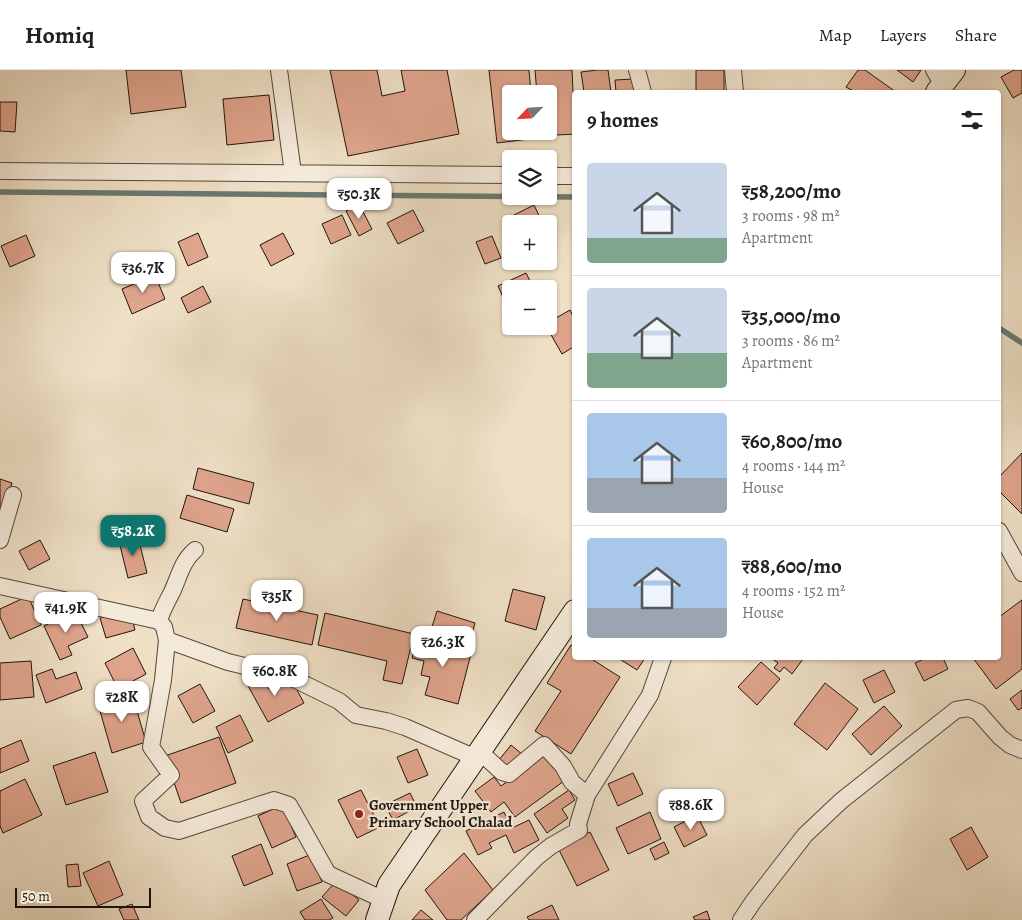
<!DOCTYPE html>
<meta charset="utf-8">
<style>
:root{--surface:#fff;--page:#f6f6f6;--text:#202124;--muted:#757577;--line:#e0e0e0;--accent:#0f766e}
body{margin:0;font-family:Alegreya,serif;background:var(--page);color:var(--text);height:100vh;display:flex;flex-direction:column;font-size:19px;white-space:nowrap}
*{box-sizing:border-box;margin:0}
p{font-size:16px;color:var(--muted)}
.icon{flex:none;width:28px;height:28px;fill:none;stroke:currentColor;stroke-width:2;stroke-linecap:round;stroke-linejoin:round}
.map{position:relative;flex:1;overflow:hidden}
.details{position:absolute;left:572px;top:20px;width:429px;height:570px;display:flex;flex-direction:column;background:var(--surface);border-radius:5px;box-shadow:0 1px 4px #0004}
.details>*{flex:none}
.needle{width:32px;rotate:245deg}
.fabs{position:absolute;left:502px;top:15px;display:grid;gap:10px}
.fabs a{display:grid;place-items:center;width:55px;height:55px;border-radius:5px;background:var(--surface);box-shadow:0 1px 4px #0004;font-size:25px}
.scale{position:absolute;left:15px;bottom:12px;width:136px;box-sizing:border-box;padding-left:5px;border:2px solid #21140e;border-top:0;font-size:14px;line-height:18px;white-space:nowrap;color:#21140e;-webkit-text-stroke:4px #f4ead9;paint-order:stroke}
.price{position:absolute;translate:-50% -42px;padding:0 11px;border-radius:10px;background:#fff;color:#222;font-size:16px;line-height:32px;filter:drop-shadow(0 1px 2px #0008)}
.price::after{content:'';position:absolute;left:50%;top:30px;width:15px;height:11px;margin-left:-8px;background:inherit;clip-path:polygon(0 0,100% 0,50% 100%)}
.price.on{background:var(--accent);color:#fff}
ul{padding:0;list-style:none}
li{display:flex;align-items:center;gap:15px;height:125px;padding:0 15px}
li+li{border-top:1px solid var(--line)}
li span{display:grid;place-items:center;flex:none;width:140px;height:100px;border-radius:5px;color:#555}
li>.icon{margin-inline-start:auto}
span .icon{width:60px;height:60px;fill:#fffc;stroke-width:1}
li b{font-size:21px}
h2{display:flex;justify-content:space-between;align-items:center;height:60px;padding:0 15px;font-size:21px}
header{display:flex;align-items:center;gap:30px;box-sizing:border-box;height:70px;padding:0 25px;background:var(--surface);border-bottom:1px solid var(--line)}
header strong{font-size:24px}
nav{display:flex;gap:28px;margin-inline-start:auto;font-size:18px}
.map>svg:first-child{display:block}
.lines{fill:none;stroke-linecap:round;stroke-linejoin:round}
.stream{stroke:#697970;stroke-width:5.5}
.building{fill:#dfa48c;stroke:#21140e}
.street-casing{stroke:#54473c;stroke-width:18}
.secondary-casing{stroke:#21140e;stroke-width:24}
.street{stroke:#f4ead9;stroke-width:16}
.secondary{stroke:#f4ead9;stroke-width:22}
.poi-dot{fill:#8f2418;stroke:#f4ead9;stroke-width:2}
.labels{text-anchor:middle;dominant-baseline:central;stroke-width:4.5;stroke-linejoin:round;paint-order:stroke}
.poi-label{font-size:15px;font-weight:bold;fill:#21140e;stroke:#f4ead9;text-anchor:start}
</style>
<header>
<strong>Homiq</strong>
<nav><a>Map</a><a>Layers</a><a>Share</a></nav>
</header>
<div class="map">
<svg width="1022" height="850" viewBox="0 0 1022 850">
<rect width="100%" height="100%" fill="#eedfc5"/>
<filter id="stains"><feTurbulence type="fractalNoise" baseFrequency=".004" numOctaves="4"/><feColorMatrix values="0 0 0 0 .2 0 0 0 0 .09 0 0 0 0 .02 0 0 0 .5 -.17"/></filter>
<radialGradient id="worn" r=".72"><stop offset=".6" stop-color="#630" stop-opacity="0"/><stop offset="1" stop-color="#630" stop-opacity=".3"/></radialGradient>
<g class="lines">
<path class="stream" d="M0,122L575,127
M999,258L1022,273"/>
</g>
<path class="building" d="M126,0H181L186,37L131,44Z
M330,0H377L382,26L405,21L401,0H447L459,64L348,86Z
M489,0H529L531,24H511V61H536L537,68L497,73Z
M535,0H572L575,64L539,66V61H549V24H537Z
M597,0H608L611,22H584L581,2Z
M696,0H724V22H696Z
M858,0H865L896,22H855L846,17Z
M897,0H921L913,12Z
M1014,0H1022V23L1013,28L1001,7Z
M633,9L634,22H616L615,10Z
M269,25L274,70L227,75L223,29Z
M0,32H17L15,62L0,61Z
M359,134L372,159L359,166L346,141Z
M534,135L543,154H511V160L506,149Z
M413,140L424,161L398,174L387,153Z
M342,145L351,165L331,174L322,154Z
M198,163L208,187L188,196L178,172Z
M283,163L294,184L271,196L260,175Z
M26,165L35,186L10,197L1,176Z
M492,166L501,188L485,194L476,172Z
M526,203L534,219H511V245L498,216Z
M155,205L165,229L132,244L122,219Z
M203,216L211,232L188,243L181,228Z
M570,240L575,250V276L562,284L546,256H549V252Z
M1022,383V444L999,421V407Z
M198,398L254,413L249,434L193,419Z
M0,409L12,413L3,442L0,441Z
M187,425L234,439L227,462L180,448Z
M138,467L147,503L128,508L119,471Z
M40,470L50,489L29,500L19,481Z
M513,519L545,527L536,560L505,551Z
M28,526L41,555L10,569L0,547V539Z
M243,529L318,545L312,575L236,558Z
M1022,530V599L996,619L973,588H999V547Z
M130,540L135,560L106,568L100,548Z
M75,541L88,567L68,576L72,585L60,590L44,556Z
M437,541L475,553L469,575L430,563Z
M325,543L414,564L402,614L383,610L387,591L318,575Z
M418,566L472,580L458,634L425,625L430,607L421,605L424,591L412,588Z
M571,575L575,578V588H590L620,607L571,684L535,661L561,621L547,613Z
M133,578L146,604L118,619L105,593Z
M618,588H645L637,600Z
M771,588H801L803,589L792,604L784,597L780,602L774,598L778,593Z
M926,588H943L948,599L924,611L915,593Z
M31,591L34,627L0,630V593Z
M761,592L780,609L757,635L738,617Z
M52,599L56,609L76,602L82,619L46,633L36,605Z
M884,600L895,622L874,633L863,610Z
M262,606L269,619L290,607L304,633L268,652L247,614Z
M825,613L858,639L827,680L794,654Z
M200,614L215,641L193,653L178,626Z
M1022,620V638L1018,640L1010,629Z
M132,624L146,672L112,683L98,634Z
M884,636L902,656L871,685L852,664Z
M240,645L253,671L228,683L216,657Z
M219,667L236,713L181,733L165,686Z
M21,670L29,691L0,703V679Z
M511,675L523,685L510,700L499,690Z
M417,679L428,705L408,713L397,687Z
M95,682L108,722L66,735L53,696Z
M545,685L564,711L515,747L504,732L491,742L475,721L494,707L501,716Z
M633,703L643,724L618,736L608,714Z
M25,709L42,745L3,763L0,756V721Z
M361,720L380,757L357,768L338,730Z
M569,720L575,730L562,739L568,748L547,763L534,744Z
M410,723L417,737L393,750L385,735Z
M282,735L296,767L272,778L258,746Z
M504,742L512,758L529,750L539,770L514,783L506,765L489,773L492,778L478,785L466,761Z
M650,742L661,769L628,784L616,758Z
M697,745L707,765L684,777L674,757Z
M971,757L988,787L967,800L950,769Z
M590,762L609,800L577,816L558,778Z
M664,772L669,783L655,790L650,779Z
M261,774L273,804L244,816L232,786Z
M464,783L493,820L461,850H447L425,820Z
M312,784L322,812L297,821L287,794Z
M109,791L123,825L98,836L83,803Z
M78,794L81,816L68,817L66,795Z
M336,811L359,830L346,846L322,827Z
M321,829L333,848L329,850H305L300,842Z
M132,834L139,850H124L119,839Z
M552,835L559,850H529L527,847Z
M421,840L433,850H412Z
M707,841L710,850H695L693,847Z"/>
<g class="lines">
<defs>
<path id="street" d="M279,0L293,103
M637,0L643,22
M733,0L735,22
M934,0L943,15
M0,101L511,105
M549,106H575
M999,461L1022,503
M0,470L13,425
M0,516L159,551L164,557L167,570L163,610L151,677L171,705L143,731L149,747L165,758L179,761L274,730L289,735L328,804L384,830
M159,551C162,540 167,532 172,522C179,507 182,491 195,480
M167,570L228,592L290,607L339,631L356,645L386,651L405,657L476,688
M587,725L650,625L663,588
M475,850L537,787L551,776L579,760L578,754L587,725L572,712L563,696L544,675L509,704L502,702L480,682
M741,850L753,832L805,765L841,731L956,640L968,638L978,642L1000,667L1010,675L1022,680"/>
<path id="secondary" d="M937,22L954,0
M377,850L389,815L575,541"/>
</defs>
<use href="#street" class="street-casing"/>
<use href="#secondary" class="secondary-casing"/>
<use href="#street" class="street"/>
<use href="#secondary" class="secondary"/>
</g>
<circle class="poi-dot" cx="359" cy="744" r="5"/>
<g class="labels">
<g class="poi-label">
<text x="369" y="735">Government Upper<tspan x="369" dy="17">Primary School Chalad</tspan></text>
</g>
</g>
<rect width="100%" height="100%" filter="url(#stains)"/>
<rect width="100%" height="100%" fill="url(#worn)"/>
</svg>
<div class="fabs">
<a><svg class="needle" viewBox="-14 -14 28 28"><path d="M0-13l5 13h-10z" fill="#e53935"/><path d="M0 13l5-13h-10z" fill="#757577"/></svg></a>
<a><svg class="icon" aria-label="layers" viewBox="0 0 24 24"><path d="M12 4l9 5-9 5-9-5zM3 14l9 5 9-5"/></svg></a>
<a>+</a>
<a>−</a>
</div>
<div class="scale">50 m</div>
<b class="price" style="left:359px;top:150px">₹50.3K</b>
<b class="price" style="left:143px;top:224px">₹36.7K</b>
<b class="price on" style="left:133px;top:487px">₹58.2K</b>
<b class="price" style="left:277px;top:552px">₹35K</b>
<b class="price" style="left:66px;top:564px">₹41.9K</b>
<b class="price" style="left:443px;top:598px">₹26.3K</b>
<b class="price" style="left:275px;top:627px">₹60.8K</b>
<b class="price" style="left:122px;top:653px">₹28K</b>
<b class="price" style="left:691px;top:761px">₹88.6K</b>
<section class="details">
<h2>9 homes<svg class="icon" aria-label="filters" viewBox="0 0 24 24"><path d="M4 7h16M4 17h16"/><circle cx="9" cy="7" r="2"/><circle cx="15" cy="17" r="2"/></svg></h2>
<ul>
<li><span style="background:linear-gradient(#c9d6e8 75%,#7fa58c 0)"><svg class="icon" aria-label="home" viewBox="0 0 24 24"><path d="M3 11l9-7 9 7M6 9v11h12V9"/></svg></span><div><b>₹58,200/mo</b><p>3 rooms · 98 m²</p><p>Apartment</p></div></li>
<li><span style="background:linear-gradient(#c9d6e8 65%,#7fa58c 0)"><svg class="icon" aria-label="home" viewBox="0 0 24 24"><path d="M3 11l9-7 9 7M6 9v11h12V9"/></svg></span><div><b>₹35,000/mo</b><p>3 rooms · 86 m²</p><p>Apartment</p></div></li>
<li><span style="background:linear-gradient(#a9c7e8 65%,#9aa5b1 0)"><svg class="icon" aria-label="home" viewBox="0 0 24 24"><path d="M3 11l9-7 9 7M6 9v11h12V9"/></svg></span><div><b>₹60,800/mo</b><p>4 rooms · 144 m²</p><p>House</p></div></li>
<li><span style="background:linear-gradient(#a9c7e8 70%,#9aa5b1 0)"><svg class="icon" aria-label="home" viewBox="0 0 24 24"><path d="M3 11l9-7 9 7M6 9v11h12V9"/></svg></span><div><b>₹88,600/mo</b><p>4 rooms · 152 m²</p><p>House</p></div></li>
</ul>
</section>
</div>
